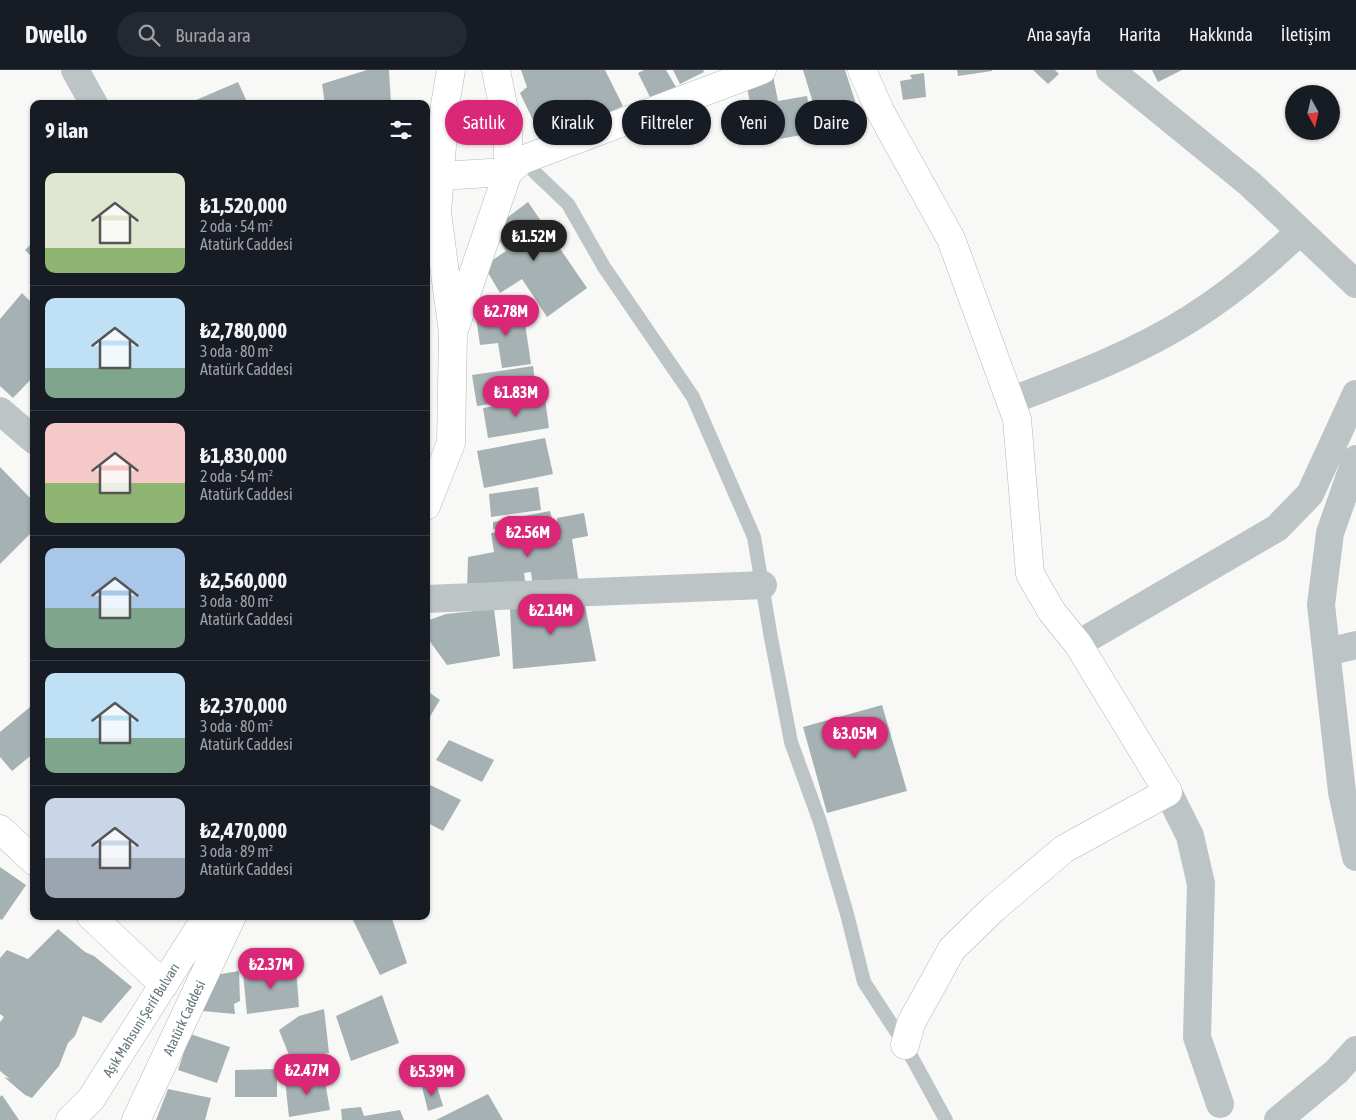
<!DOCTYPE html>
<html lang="tr">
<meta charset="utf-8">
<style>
:root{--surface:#171b24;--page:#242831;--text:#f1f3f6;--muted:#9ea1a6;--line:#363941;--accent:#db2777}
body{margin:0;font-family:"Asap Condensed",sans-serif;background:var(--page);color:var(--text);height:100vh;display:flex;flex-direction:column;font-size:19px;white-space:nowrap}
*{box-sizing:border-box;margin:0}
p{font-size:16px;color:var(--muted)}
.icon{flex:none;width:28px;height:28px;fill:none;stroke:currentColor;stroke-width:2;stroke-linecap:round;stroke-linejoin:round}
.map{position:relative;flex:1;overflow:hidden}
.drawer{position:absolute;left:30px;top:30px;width:400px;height:820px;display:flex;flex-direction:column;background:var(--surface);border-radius:10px;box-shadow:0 1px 4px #0004}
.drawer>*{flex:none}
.guide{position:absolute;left:445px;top:30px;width:475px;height:45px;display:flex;gap:10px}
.needle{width:32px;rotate:172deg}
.fabs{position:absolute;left:1285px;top:15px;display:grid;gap:10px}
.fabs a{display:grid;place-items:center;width:55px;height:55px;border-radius:50%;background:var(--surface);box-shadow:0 1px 4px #0004;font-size:25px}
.price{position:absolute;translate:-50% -42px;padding:0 11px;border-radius:18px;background:var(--accent);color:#fff;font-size:16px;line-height:32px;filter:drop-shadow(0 1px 2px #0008)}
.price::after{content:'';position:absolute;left:50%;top:30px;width:15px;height:11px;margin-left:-8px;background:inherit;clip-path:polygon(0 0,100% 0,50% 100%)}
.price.current{background:#222;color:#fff}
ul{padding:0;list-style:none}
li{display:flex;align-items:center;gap:15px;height:125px;padding:0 15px}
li+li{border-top:1px solid var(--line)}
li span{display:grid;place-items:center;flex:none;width:140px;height:100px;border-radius:10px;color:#555}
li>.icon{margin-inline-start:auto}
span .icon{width:60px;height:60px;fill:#fffc;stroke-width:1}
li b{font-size:21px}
h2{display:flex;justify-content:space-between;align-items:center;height:60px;padding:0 15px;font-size:21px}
.chip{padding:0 18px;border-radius:22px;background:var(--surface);box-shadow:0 1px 4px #0004;font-size:18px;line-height:45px}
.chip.current{background:var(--accent);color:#fff}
header{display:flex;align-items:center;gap:30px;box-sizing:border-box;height:70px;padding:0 25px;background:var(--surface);border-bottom:1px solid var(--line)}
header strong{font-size:24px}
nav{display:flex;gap:28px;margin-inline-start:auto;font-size:18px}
.search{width:350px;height:45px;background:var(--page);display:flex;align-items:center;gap:12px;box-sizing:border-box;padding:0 18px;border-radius:28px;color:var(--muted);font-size:19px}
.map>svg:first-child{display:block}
.building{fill:#a5b1b3}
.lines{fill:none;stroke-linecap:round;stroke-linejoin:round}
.secondary-casing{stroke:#b0b9ba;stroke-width:29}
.lane{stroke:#bdc4c5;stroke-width:14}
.street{stroke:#bdc4c5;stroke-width:28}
.secondary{stroke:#fff;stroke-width:28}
.labels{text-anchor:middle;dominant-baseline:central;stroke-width:5;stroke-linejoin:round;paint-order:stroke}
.street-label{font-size:14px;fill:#617679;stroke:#fff}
</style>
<header>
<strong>Dwello</strong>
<div class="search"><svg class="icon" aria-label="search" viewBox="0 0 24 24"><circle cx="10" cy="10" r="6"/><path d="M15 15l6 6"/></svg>Burada ara</div>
<nav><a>Ana sayfa</a><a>Harita</a><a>Hakkında</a><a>İletişim</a></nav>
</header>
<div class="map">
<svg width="1356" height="1050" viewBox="0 0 1356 1050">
<rect width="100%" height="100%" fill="#f8f8f6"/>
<path class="building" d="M367,0H389L391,34H325L322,14Z
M521,0H605L623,36L544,73L520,23L527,17Z
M644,0H666L676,17L651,29L638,3Z
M673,0H703L704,2L680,14Z
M803,0H845L860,46L821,59Z
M957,0H992V1L958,6Z
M1033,0H1055L1059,4L1048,14Z
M1152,0H1182L1158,12Z
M924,3L926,27L903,30L900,11L912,9L910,5Z
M773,6L778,31L807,26L813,63L757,73L746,11Z
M238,12L248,34H198L196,30Z
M528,132L587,218L547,247L522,209L500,223L484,196L506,181L492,159Z
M34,171V189L25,180Z
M22,223L34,235V306L13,328L0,316V249Z
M523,240L531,294L502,298L498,273L480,275L476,247Z
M533,296L537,327L477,336L472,305Z
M545,329L549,358L488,368L483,338Z
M545,368L553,404L484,418L477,381Z
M0,397L34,432V460L0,494Z
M538,417L541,440L491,447L489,424Z
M550,441L553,452L493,459V452Z
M584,443L588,466L572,469L579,514L533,518L531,502L524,503L526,518L467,521L468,487L494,482L491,463L543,457L546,474L559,472L557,448Z
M584,531L596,591L513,599L510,539Z
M494,539L500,586L447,595L426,566V557L429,550L446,544Z
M426,620L440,630L426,653Z
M882,635L907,721L827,743L803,657Z
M30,637L34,641V683L12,701L0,687V662Z
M449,670L494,690L482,712L436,690Z
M428,714L461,730L443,761L426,752V718Z
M0,797L26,815L2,850L0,849Z
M351,846H391L407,893L380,905Z
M58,859L85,882L94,886L132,917L101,953L83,946L75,966L68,973L59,996L32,1028L25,1025L4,1007L10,1009L0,1001V952L4,947L0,944V888L7,880L28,889Z
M296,897L299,937L247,944L243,903Z
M239,901L240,931L234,934L235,944L192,940L209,906Z
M382,925L399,973L351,991L336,946Z
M324,939L329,983L291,990L279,960L299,946Z
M190,964L230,977L217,1013L178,1000Z
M277,999V1027H235V1000Z
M324,1006L330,1040L289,1047L285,1010Z
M436,1013L443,1036L428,1041L422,1017Z
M168,1019L211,1028L205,1050H156Z
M488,1024L503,1050H436Z
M2,1025L19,1050H0V1027Z
M361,1037L364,1046L400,1040L404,1050H342L341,1039Z"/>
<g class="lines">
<defs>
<path id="secondary" d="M862,0L880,41L951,169L1017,349L1030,504L1052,542L1078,574L1168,722L1064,779L993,839L952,879L911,953L905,975
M439,106L508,102L522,90L762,0
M455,257L508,102V61L496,0
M426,436L451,373L453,263L437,143L445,35L451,0
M0,759L34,791
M91,846L164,915
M70,1050L91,1029L207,846
M136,1050L232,846"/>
</defs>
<use href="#secondary" class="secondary-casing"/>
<path class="lane" d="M522,90L568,134L604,197L693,327L754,467L771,568L791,672L820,752L847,844L864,912L905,975L946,1050"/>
<path class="street" d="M75,0L94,34
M1110,0L1250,114L1356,214
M1010,331C1073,307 1137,283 1193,247C1232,222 1267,193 1300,161
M0,341L34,370
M1356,389L1330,463L1321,535L1342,722L1356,787
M426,529L763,515
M1078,574L1277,458L1310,424L1356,324
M1327,582L1356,575
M1168,722L1190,766L1201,814L1197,967L1220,1034
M1278,1050L1336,1002L1356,980"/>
<use href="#secondary" class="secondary"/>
</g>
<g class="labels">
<g class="street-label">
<text transform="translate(184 948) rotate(-65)">Atatürk Caddesi</text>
<text transform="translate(141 950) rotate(-58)">Aşık Mahsuni Şerif Bulvarı</text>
</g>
</g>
</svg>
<div class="fabs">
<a><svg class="needle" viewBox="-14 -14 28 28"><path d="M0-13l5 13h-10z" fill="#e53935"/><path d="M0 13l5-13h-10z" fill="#9ea1a6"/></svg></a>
</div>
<b class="price current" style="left:534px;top:192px">₺1.52M</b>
<b class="price" style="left:506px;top:267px">₺2.78M</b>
<b class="price" style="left:516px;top:348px">₺1.83M</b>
<b class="price" style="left:528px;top:488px">₺2.56M</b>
<b class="price" style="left:551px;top:566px">₺2.14M</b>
<b class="price" style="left:855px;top:689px">₺3.05M</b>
<b class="price" style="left:271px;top:920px">₺2.37M</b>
<b class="price" style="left:307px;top:1026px">₺2.47M</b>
<b class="price" style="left:432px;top:1027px">₺5.39M</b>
<div class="guide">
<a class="chip current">Satılık</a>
<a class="chip">Kiralık</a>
<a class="chip">Filtreler</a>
<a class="chip">Yeni</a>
<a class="chip">Daire</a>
</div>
<section class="drawer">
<h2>9 ilan<svg class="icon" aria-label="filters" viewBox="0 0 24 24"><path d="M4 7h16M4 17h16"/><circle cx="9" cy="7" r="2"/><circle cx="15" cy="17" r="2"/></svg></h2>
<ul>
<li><span style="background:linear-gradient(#dfe7d0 75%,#8fb573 0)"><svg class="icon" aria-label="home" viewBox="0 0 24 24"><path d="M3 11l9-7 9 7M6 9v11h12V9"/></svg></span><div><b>₺1,520,000</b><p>2 oda · 54 m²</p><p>Atatürk Caddesi</p></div></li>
<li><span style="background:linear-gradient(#bfe0f5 70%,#7fa58c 0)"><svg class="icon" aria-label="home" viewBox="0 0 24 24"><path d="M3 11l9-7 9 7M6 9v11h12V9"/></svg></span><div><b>₺2,780,000</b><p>3 oda · 80 m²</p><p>Atatürk Caddesi</p></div></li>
<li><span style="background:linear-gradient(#f6c9c9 60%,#8fb573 0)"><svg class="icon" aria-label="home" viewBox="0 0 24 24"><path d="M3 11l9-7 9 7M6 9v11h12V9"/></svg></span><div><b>₺1,830,000</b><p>2 oda · 54 m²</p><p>Atatürk Caddesi</p></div></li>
<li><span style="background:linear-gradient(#a9c7e8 60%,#7fa58c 0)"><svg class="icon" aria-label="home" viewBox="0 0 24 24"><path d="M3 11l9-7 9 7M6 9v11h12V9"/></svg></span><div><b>₺2,560,000</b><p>3 oda · 80 m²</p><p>Atatürk Caddesi</p></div></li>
<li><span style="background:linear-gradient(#bfe0f5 65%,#7fa58c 0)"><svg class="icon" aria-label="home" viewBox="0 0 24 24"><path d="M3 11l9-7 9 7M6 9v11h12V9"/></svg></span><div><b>₺2,370,000</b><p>3 oda · 80 m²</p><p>Atatürk Caddesi</p></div></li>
<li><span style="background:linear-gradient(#c9d6e8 60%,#9aa5b1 0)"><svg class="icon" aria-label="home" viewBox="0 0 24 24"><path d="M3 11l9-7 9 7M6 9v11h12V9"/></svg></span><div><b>₺2,470,000</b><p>3 oda · 89 m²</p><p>Atatürk Caddesi</p></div></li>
</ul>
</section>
</div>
